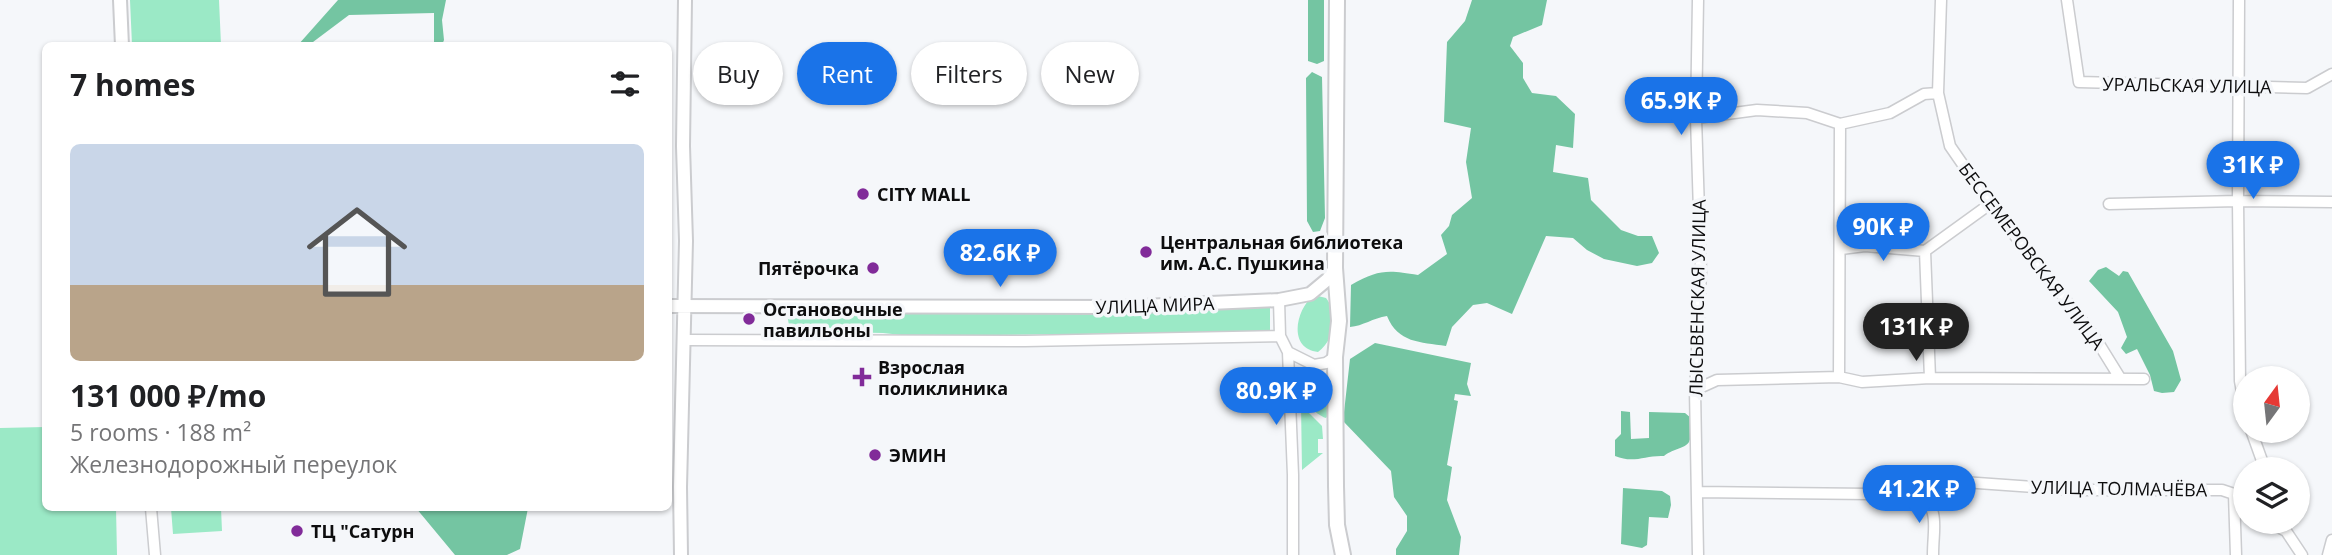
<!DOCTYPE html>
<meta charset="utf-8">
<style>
:root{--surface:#fff;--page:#f6f6f6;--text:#202124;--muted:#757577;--accent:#1a73e8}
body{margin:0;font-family:"Open Sans",sans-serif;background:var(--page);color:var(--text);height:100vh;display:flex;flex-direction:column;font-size:26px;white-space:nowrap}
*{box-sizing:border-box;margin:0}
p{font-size:23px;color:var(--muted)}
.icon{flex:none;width:38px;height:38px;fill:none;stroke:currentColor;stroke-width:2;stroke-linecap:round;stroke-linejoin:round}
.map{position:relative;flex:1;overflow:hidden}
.side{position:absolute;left:42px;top:42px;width:630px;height:469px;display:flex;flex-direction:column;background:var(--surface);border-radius:10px;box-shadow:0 2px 5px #0004}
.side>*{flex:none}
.banner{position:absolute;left:693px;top:42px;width:665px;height:63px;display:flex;gap:14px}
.needle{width:46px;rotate:15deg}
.tools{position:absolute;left:2233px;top:366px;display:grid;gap:14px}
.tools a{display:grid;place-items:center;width:77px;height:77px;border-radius:50%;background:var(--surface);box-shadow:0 2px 5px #0004;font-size:35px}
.price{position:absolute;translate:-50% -60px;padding:0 16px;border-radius:24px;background:var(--accent);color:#fff;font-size:23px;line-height:46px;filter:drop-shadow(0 2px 4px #0008)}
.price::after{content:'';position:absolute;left:50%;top:42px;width:21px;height:16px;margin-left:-10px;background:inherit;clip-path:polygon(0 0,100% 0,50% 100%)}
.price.active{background:#222;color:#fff}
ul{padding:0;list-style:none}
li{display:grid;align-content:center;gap:14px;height:371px;padding:0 28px}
li span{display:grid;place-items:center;height:217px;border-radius:10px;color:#555}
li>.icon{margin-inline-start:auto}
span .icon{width:126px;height:126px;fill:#fffc;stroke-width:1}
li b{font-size:30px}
h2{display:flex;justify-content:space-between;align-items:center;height:84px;padding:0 28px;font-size:30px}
.pill{padding:0 24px;border-radius:32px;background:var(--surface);box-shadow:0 2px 5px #0004;font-size:24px;line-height:63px}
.pill.active{background:var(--accent);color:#fff}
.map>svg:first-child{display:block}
.green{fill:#9be9c6}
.forest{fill:#74c5a2}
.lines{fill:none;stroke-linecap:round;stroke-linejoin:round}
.minor-casing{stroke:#cbcccf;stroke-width:13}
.tertiary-casing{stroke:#cbcccf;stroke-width:16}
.primary-casing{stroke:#cbcccf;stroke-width:18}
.minor{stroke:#fff;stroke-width:10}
.tertiary{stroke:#fff;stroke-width:12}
.primary{stroke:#fff;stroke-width:14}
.poi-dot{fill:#812b99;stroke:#f5f7fa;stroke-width:2.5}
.labels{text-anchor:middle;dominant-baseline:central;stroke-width:7;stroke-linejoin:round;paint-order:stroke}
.street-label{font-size:18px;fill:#0d0d0e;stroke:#f5f7fa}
.poi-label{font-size:18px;font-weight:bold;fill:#0d0d0e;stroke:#f5f7fa;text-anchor:start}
</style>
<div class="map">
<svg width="2332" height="555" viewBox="0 0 2332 555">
<rect width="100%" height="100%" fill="#f5f7fa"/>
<path class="green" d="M130,0H219L221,45H132Z
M815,52L836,54L833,85L813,84Z
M1314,295L1326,298C1339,315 1335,339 1318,352C1288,349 1295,310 1314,295Z
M1270,308V332L911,336L883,333L790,331L787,314L885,309Z
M1325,377L1331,382L1330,413L1326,418C1311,412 1297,396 1306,380Z
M1301,405L1322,426L1323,439H1318V453H1323L1302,470Z
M45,427L46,508H116L117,555H0V428Z
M171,508H221L222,531L173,534Z"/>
<path class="forest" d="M338,0H446L442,20L444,40L442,45H434V13L349,15L309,45H298Z
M1308,0H1324V61L1317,64L1308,61Z
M1472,0H1547L1542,25L1513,37L1510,46L1523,63V78L1532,93L1556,96L1575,114L1573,148L1556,145L1553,172L1588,178L1591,200L1621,230L1638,236H1652L1659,253L1652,263L1637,266L1604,259L1587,250L1573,238L1546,236L1512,314L1487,303L1473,305L1452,327L1446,346C1420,342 1398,343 1387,316C1373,318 1363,326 1350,327L1351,285C1379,269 1388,270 1418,275L1447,254L1441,235L1449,226L1452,215L1472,198L1466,162L1471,128L1444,122L1447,42L1465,21Z
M1312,72L1322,77L1325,218L1320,231L1313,232L1307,221L1306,78Z
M2106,267L2119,276L2123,271L2128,272L2173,351L2181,380L2174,392L2162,393L2154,391L2150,375L2137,349L2126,354L2121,348L2127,337L2118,312L2089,281L2098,270Z
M1375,343L1471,363L1467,384L1471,396L1455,394L1454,400L1458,401L1447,465L1452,467L1447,500L1461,537L1459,555H1396V549L1407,531V516L1394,497L1391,471L1343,421L1350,359Z
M1621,411L1630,412L1631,439L1649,438V412L1685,413L1691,418C1690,425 1692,437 1689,442C1686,448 1670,450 1664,456C1645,455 1634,464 1615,456V440L1621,434Z
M1623,488L1662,491L1670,496L1671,505L1668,518L1649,517L1647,545L1642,548L1621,544Z
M416,508H528L520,549L507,555H455Z"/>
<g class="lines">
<defs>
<path id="minor" d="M1941,0L1938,93L1950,146L1990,204L2094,336L2120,378
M2067,0L2079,82L2307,88L2332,74
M2239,0L2238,201L2240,381L2245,408
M1696,118L1757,110L1807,113L1840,124L1890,113L1924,94L1938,93
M2109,204L2238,201L2332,202
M1841,249L1865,246L1925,251
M1279,300L1280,336L1288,352L1293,475V555
M685,340L1025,341L1280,336
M1288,352L1314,365L1326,363L1335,357
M1839,377L1840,124
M1930,378L1925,251L1990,204
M1695,390L1717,380L1839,377L1862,382L1930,378L2144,379
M2251,430L2265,469
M1917,489C1941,512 1933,525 1933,555
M1698,492L1871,494L1917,489L1935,480L2076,490H2222L2234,494L2245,503
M2234,494L2236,555
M151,508L155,555
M2268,522L2286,531
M2282,522L2286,531L2302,555
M1698,555L1695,390L1701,273L1696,118L1698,0
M2328,555L2332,540"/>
<path id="tertiary" d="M120,0L122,46
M668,306L1120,307L1279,300L1310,294L1328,279L1335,268
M681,555L680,487L686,241L683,146L685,0"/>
<path id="primary" d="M1337,0L1335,268L1339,321L1335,357L1336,486L1337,525L1343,555"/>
</defs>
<use href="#minor" class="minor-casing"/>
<use href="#tertiary" class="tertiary-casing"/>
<use href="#primary" class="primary-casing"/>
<use href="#minor" class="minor"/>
<use href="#tertiary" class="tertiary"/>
<use href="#primary" class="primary"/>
</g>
<g class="poi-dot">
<circle cx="863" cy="194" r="7"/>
<circle cx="1146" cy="252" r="7"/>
<circle cx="873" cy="268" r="7"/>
<circle cx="749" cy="319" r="7"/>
<path d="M858.5 366.5h7v7h7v7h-7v7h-7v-7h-7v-7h7z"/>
<circle cx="875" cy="455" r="7"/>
<circle cx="297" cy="531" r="7"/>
</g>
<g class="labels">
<g class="street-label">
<text transform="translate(2187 85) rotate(1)">УРАЛЬСКАЯ УЛИЦА</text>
<text transform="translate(2032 256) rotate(53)">БЕССЕМЕРОВСКАЯ УЛИЦА</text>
<text transform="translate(1697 298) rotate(-89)">ЛЫСЬВЕНСКАЯ УЛИЦА</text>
<text transform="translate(1155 305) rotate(-2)">УЛИЦА МИРА</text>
<text transform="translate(2119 488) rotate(1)">УЛИЦА ТОЛМАЧЁВА</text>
</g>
<g class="poi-label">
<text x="877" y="194">CITY MALL</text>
<text x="1160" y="242">Центральная библиотека<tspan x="1160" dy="21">им. А.С. Пушкина</tspan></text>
<text x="859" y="268" text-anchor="end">Пятёрочка</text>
<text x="763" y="309">Остановочные<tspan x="763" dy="21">павильоны</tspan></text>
<text x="878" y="367">Взрослая<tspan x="878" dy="21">поликлиника</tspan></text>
<text x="889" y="455">ЭМИН</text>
<text x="311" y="531">ТЦ "Сатурн</text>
</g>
</g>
</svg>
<div class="tools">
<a><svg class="needle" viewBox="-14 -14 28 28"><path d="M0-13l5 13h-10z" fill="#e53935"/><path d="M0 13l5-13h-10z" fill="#757577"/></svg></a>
<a><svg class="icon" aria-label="layers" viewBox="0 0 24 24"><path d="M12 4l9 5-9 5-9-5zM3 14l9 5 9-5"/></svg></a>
</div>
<b class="price" style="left:1681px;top:137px">65.9K ₽</b>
<b class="price" style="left:2253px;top:201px">31K ₽</b>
<b class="price" style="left:1883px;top:263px">90K ₽</b>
<b class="price" style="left:1000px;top:289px">82.6K ₽</b>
<b class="price active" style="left:1916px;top:363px">131K ₽</b>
<b class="price" style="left:1276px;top:427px">80.9K ₽</b>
<b class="price" style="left:1919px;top:525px">41.2K ₽</b>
<div class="banner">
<a class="pill">Buy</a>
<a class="pill active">Rent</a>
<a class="pill">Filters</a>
<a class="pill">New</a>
</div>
<section class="side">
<h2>7 homes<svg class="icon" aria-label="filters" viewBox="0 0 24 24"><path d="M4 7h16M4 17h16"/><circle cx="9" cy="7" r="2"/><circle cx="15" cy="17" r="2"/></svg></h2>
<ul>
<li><span style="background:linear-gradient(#c9d6e8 65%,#b9a48a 0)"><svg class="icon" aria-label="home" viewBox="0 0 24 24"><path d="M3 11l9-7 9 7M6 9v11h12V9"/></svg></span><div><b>131 000 ₽/mo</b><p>5 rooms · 188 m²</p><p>Железнодорожный переулок</p></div></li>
</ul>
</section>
</div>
